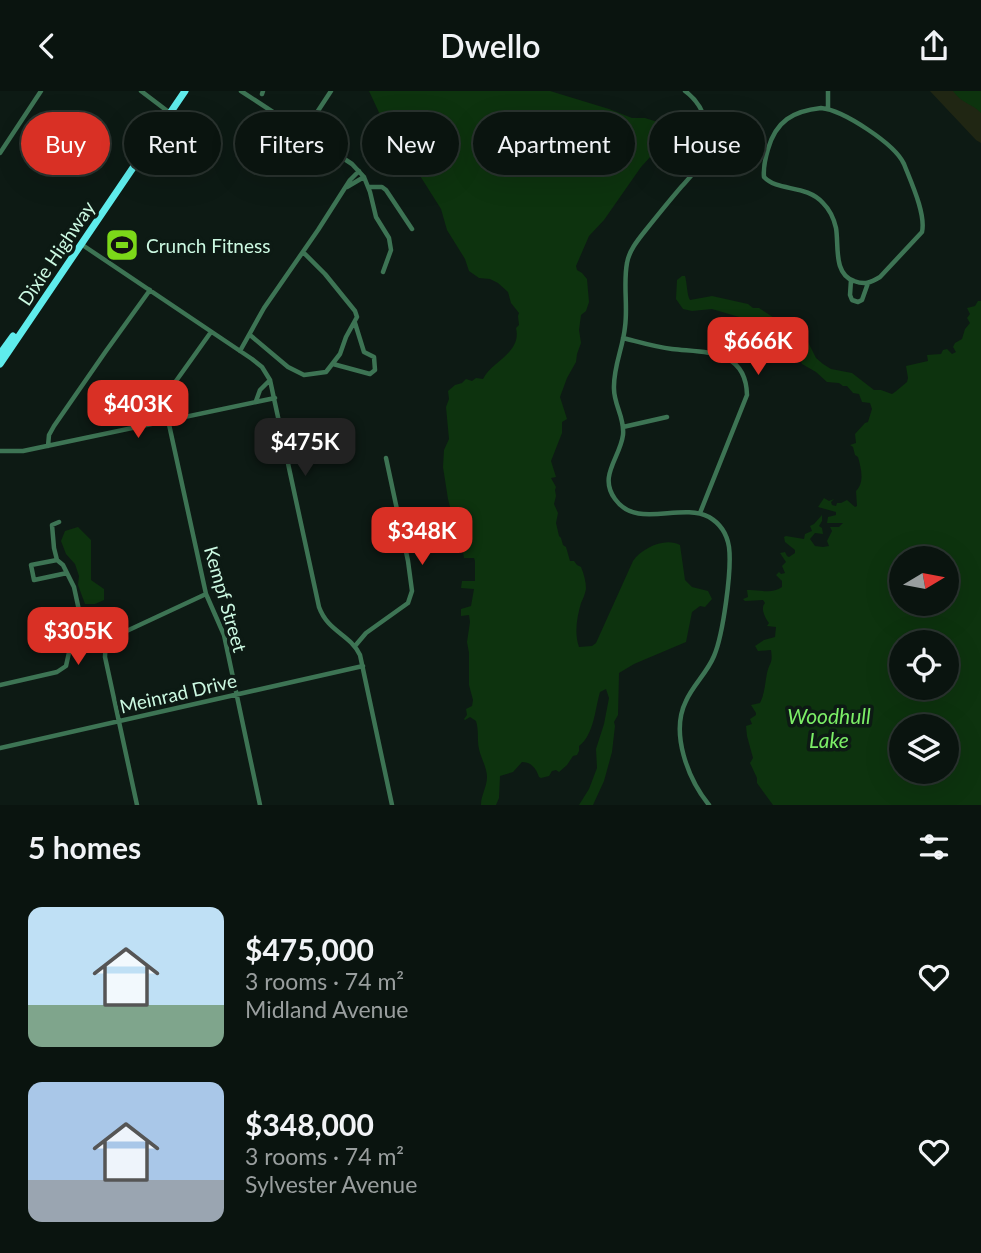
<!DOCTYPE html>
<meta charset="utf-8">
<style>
:root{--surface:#0a140f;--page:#18211d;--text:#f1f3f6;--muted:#999e9e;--line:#2a332f;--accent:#d93025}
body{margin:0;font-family:Lato,sans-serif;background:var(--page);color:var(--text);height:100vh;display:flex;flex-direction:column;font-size:26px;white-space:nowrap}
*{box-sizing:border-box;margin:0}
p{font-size:23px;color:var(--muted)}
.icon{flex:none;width:38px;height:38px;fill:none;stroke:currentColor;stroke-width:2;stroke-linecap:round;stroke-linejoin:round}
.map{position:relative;height:714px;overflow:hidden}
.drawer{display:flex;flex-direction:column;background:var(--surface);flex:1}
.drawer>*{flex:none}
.hud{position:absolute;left:21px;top:21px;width:940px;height:63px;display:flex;gap:14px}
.needle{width:46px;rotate:80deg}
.controls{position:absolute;left:889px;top:455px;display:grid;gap:14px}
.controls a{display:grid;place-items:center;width:70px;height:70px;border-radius:50%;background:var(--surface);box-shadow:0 7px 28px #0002,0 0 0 2px var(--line);font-size:35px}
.price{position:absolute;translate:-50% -60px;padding:0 16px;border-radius:14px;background:var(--accent);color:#fff;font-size:23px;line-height:46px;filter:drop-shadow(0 2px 4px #0008)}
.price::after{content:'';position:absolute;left:50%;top:42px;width:21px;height:16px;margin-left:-10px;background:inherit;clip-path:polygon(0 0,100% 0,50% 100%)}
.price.on{background:#222;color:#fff}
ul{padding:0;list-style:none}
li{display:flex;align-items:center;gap:21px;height:175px;padding:0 28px}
li span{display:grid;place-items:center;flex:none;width:196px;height:140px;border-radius:14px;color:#555}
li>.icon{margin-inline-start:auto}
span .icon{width:84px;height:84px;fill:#fffc;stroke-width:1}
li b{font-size:30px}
h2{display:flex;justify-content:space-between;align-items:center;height:84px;padding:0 28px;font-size:30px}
.tag{padding:0 24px;border-radius:32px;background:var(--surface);box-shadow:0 7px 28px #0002,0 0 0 2px var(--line);font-size:24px;line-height:63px}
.tag.on{background:var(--accent);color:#fff}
header{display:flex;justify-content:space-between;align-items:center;height:91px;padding:0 28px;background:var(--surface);font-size:32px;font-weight:600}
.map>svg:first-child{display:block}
.green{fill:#202613}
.water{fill:#0d330e;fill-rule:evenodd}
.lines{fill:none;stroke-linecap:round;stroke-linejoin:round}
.street{stroke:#3d7454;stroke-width:4.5}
.primary{stroke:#5fecec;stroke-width:7}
.labels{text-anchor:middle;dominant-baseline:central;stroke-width:7;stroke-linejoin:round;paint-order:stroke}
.poi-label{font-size:19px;fill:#ccf9e2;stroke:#0d1a14;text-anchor:start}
.street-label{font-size:19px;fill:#ccf9e2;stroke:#0d1a14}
.water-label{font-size:21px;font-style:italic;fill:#7bed66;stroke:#0d1a14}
</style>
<header><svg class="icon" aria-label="back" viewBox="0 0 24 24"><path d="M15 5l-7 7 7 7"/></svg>Dwello<svg class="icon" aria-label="share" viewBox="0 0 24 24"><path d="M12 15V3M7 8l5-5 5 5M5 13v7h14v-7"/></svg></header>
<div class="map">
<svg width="981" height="714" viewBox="0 0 981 714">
<rect width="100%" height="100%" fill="#0d1a14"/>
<path class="green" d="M930,0H981V52L976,49Z"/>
<path class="water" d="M369,0H550L609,18L632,27H645L664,33L665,43L663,52L641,76L604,129L589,145L576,175L577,179L582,182L587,188L589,211L586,220L581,224L579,239L581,252L577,263L576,271L567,287L560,306L567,328L562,331V342L551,370L556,386L551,387L556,396L555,399L556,405L554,413L558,422L556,432L559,445L561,447L563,454L566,456L570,470H574L577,474L581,476C584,483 586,491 586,498C585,503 583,508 581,512C577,526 574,542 579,556L592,555L596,552L633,470C642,457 665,446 680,454L685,489L692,496L708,500L712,508L705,516L700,515L692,521L686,551L634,573L619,582L618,624L614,631L615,635L612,661L604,690L593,714H579L589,698L597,677L596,658L604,633L609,607L606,598L600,601C595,618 594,644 579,655V660L577,664L573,665L567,674L559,681L556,679L552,680L549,685L541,687L539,686C536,677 531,671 522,671L513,681L500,685L499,707L496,714H481C481,704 487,696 487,686C487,677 481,667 479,658C477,649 479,639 476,630L470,626L465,629L464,628L467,624L466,618L472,615L473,609L469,594V562L467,551L470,531L469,524L461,525V518L471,515L474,498L461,497L462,490H475V470L474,467H464L456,422L450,416L448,408L443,376L444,359L449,348L446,316L449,308L448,300L455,294L462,292L466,288L472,290L476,287L483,288C492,270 522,262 516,237L519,234L518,225L519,222L511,212L508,201L498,192L490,188L479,187L469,180L465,168L447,139L441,118L417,80L396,58Z
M953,0H981V22C973,13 962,13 953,0Z
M682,185H685C687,191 687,205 690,209L712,205L748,213L753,217H759L802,245L808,251L816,267L823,273L831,278L852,282L874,299H881L892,303L895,301L907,291L908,287L906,275L928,270L927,264L941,263L943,259L947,258L952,263L956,261L953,256L955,252L962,248L965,238L970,232L967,227L970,223L967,217L975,215L978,210H981V714H773L757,692V687L750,672L753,667L747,645L746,635L752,633L750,628L756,624V622L751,614L760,612C765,602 765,592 767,582C770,570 773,573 771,559L758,560L755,555L764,549L775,546L776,536L767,535L769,532C765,527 760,517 765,512L763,509L745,510L743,508L748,506L747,499C759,498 771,504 782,496V490L776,484L779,481L781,483L785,482L782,475L786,471L780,462L785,461L787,465L789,466L795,462V459L785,451L784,446L786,445L804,448L805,443L812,440L810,435L814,433L822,424V430L819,435L822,437L823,443L815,442L810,448L815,455L823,456L829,455L827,450L832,440L830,436H839L843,432H827L828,426L836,424V421L818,416L824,407L829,410L834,408L831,411L832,414L836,415L837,412H841L847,409L855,416L857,415L856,400C865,391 861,377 858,366L855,364L853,356L850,354L856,352L855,343L865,332L868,331L872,318L870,312L862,311L859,303L853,302L847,295H843L839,292L827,291L816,281L802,273L798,265L789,257L786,251L762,234L745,230L739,226L712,218L692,220L683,218L676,208L677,189ZM947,467V513H901V467ZM947,551V597H901V551ZM947,635V681H901V635Z
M78,436L91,449V489L104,498V509L95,513H85L78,494L79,485L75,473L66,463L61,450L65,440Z"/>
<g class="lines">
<path class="street" d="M141,0L170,22
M241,0L352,73L364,86L370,101L376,126L389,147L391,159L383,181
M685,0C696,8 704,21 707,35C708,43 708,52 706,61C702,74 691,85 682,95C669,110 657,125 645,140C637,150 629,160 627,172C623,193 628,215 625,236C623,257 613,276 614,298C614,314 625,327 623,344C620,367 598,385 615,408C637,439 680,411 709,426C721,433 727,443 729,456C732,479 723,544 714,565C707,582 693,594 686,610C670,642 688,688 709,714
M828,0V18
M262,3L263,0
M821,17C843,19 895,53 904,73C911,91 926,123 922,141L880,186C870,192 865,194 854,190C833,183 839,154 836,137C834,128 829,118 823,112C806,93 778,101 764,86C763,76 765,68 768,58C776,30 793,20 821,17Z
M310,32L331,0
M0,62L41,0
M347,96L364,86
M368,96H382L386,99L412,138
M81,153L252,268L262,276L270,289L319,516C328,541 350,543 360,564L392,714
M851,189L850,204L852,209L858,211L862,209L868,192
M211,241L171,297L167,303L165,315L206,503L224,544L260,714
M250,244L288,276L304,284L326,281L340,263L346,246L357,226L355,220L325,183L303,161
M623,247C639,251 655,256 672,258C706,262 746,258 747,304L700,422
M240,260L264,217L318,139L350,89L359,80
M333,273L370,283L375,279L374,266L364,261L355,232
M256,310L260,299L270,289
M149,333L154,322L166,309
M623,336L667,326
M48,355L49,344L54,335L106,260L150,199
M0,360H23L275,307
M57,469L31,474L34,489L67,482
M355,555L366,542L408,512L412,500L408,470L386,367
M0,594L57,581L66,575L76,530L80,524L74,496L63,474L57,469L54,457L52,434L59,431
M0,657L363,575
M137,714L105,566C105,555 109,551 118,544L206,503"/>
<path class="primary" d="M0,263L13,245
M0,273L185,0"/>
</g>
<defs>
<symbol id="stadium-square" viewBox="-11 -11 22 22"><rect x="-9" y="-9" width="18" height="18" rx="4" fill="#7cd819" stroke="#0d1a14"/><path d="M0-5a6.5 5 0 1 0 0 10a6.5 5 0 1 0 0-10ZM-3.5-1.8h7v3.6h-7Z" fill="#111"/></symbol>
</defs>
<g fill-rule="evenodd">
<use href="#stadium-square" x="103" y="135" width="38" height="38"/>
</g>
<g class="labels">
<g class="poi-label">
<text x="146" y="154">Crunch Fitness</text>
</g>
<g class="street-label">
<text transform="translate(56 162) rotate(-56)">Dixie Highway</text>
<text transform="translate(226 508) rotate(74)">Kempf Street</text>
<text transform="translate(178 602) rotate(-13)">Meinrad Drive</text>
</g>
<g class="water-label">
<text x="829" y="624">Woodhull<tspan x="829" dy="24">Lake</tspan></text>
</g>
</g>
</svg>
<div class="controls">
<a><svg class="needle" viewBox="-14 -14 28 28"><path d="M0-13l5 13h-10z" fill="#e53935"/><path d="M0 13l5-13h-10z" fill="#999e9e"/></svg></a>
<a><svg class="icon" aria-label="locate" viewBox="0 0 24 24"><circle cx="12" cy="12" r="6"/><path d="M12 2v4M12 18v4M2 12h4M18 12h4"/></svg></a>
<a><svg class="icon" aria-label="layers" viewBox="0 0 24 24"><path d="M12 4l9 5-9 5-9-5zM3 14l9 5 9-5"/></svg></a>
</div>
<b class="price" style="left:758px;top:286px">$666K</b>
<b class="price" style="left:138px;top:349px">$403K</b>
<b class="price on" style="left:305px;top:387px">$475K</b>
<b class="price" style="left:422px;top:476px">$348K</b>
<b class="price" style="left:78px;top:576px">$305K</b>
<div class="hud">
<a class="tag on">Buy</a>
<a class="tag">Rent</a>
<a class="tag">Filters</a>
<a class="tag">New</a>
<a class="tag">Apartment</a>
<a class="tag">House</a>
</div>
</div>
<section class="drawer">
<h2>5 homes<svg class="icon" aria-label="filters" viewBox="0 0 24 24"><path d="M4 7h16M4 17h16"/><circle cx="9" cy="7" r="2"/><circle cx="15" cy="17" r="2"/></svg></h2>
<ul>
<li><span style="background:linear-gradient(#bfe0f5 70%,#7fa58c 0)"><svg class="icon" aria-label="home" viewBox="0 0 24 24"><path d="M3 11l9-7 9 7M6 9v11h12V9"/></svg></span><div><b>$475,000</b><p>3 rooms · 74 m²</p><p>Midland Avenue</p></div><svg class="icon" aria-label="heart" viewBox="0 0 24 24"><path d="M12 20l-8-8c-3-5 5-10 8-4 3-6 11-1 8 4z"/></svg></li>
<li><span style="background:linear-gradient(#a9c7e8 70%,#9aa5b1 0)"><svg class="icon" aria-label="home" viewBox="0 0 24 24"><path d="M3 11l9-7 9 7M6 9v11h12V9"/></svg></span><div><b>$348,000</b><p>3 rooms · 74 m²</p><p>Sylvester Avenue</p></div><svg class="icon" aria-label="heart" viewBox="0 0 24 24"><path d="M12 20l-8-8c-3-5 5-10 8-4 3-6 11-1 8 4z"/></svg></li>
</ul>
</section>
